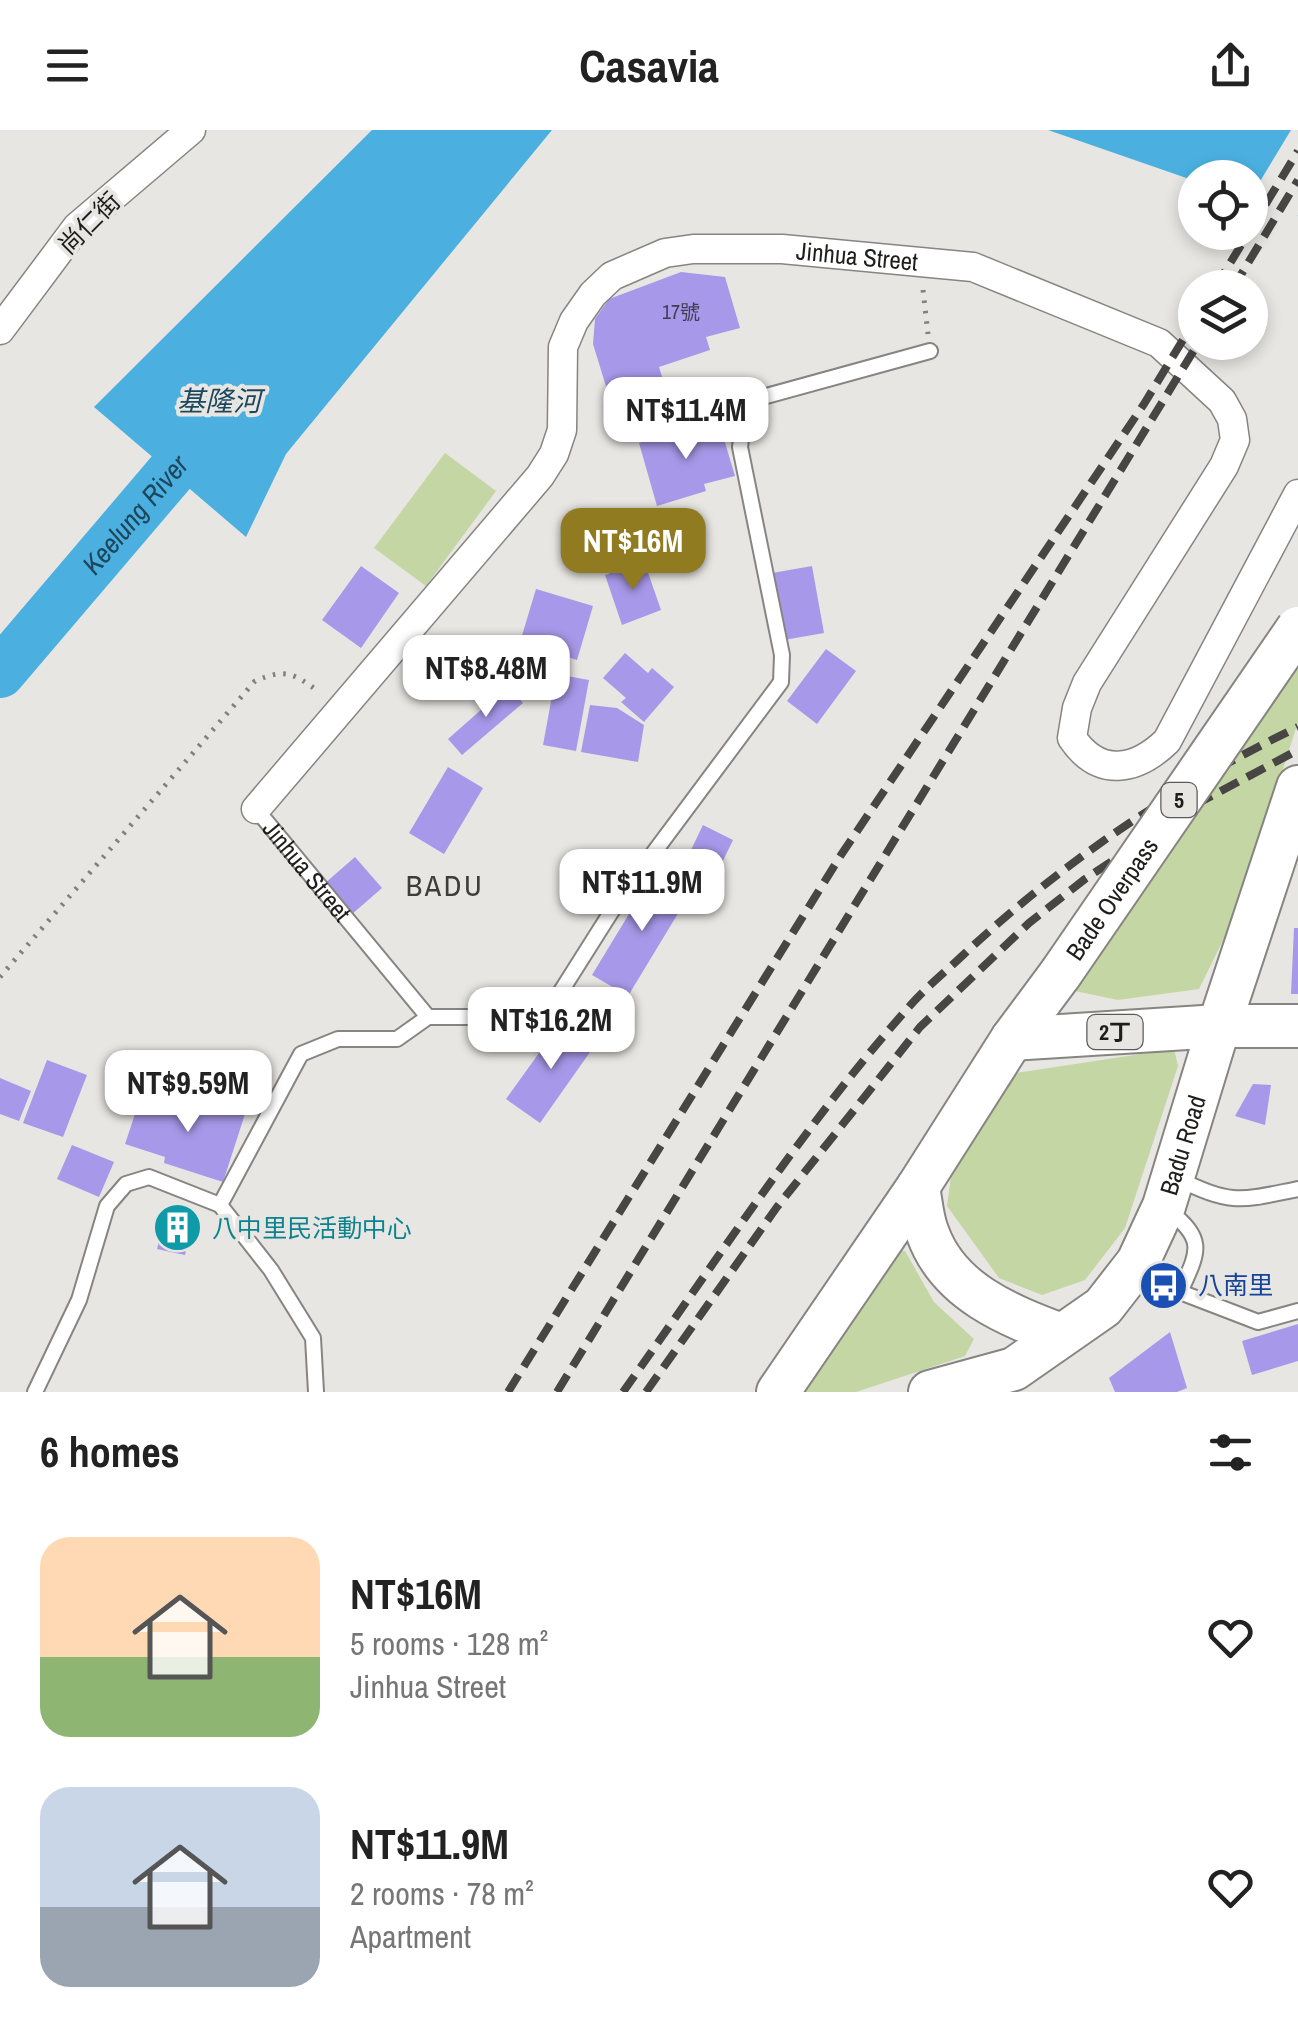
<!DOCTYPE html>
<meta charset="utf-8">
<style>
:root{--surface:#fff;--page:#f6f6f6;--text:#222;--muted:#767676;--accent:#907b21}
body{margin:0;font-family:"Archivo Narrow","Noto Sans TC",sans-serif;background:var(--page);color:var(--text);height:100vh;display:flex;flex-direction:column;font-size:38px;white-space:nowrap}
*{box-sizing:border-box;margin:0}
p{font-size:32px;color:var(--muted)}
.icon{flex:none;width:55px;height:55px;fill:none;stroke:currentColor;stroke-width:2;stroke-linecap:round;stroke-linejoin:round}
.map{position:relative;height:1262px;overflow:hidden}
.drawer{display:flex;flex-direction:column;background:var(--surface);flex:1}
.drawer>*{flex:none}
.controls{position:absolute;left:1178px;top:30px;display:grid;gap:20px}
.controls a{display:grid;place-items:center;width:90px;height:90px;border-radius:50%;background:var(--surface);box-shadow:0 5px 15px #0003;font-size:50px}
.price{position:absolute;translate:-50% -85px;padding:0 22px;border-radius:20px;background:#fff;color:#222;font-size:32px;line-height:65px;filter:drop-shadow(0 2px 5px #0008)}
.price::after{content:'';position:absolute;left:50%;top:60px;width:30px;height:22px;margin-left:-15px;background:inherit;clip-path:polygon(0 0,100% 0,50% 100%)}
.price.selected{background:var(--accent);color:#fff}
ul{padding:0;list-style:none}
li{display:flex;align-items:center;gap:30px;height:250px;padding:0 40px}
li span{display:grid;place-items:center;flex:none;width:280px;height:200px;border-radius:30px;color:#555}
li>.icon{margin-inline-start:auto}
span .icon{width:120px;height:120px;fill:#fffc;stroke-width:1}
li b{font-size:42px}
h2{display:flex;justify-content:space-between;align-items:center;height:120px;padding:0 40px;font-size:42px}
header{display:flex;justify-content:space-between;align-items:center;height:130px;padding:0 40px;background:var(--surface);font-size:45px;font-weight:700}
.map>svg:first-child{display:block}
.green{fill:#c3d6a3}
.water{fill:#4bb0e0}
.pier{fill:#e8e6e2}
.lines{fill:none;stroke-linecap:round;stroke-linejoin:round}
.river{stroke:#4bb0e0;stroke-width:50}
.building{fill:#a898e9}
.lane-casing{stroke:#878481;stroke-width:18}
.street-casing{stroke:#878481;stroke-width:31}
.primary-casing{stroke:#878481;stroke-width:46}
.path{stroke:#81807d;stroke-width:5;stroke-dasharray:2.5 8;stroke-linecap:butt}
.lane{stroke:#fff;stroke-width:14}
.street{stroke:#fff;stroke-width:28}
.primary{stroke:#fff;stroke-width:42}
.rail{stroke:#474644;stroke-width:8;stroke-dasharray:20 10;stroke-linecap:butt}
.primary-bridge-casing{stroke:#878481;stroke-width:46;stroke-linecap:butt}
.primary-bridge{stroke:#fff;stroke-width:42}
.labels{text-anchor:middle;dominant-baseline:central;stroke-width:8;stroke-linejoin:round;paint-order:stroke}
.number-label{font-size:20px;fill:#413c50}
.shield{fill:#e8e6e2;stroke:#5b5a58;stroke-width:2.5}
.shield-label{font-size:22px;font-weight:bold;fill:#1f1e1d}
.street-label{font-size:25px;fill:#1f1e1d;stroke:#e8e6e2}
.culture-label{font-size:25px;fill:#0d838f;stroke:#e8e6e2;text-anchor:start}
.transit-label{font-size:25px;fill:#164399;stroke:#e8e6e2;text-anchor:start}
.water-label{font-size:28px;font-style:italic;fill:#1d475c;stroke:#e8e6e2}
.quarter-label{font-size:30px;letter-spacing:2.5px;fill:#3f3d3a;stroke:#e8e6e2}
</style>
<header><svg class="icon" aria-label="menu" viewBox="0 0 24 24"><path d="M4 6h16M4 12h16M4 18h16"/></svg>Casavia<svg class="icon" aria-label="share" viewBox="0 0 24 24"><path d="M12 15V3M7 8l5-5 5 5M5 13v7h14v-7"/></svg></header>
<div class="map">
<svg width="1298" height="1262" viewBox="0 0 1298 1262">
<rect width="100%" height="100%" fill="#e8e6e2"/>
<path class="green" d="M445,323L496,361L426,456L374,418Z
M1298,525V592L1238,780L1199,859L1118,870L1075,861Z
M1174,919L1178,936L1125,1098L1085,1150L1042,1165L999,1148L947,1076L953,1032L1009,944Z
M890,1120L905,1121L934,1172L974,1209L965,1226L856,1262H800Z"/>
<path class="water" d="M372,0H552L286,324L246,407L94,277Z
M1048,0H1298V86L1250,70V48H1195V51Z"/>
<path class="pier" d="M1291,0H1298V85L1295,90L1250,75V68Z"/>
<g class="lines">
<path class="river" id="s1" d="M0,543L213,293"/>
</g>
<path class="building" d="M681,142L725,147L740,198L706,207L710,220L659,237L674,285L620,302L593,214L595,189L609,169Z
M718,289L735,346L704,354L706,361L657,376L639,313Z
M644,431L661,480L622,495L605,445Z
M361,436L399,463L361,518L322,490Z
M812,436L824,503L784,510L772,443Z
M536,459L593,476L577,530L520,512Z
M433,507L456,526L438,546L416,527Z
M826,519L856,541L817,594L787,571Z
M625,523L648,543L652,538L674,557L644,592L621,572L626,568L603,548Z
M556,544L589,550L576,621L543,615Z
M508,556L523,573L462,625L448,609Z
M590,575L617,578L644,595L638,632L581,622Z
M448,637L483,658L444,724L409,703Z
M703,695L733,710L719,739L689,724Z
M355,727L382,758L351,785L324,754Z
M655,741L691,762L628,866L592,845Z
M1294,798H1298V864H1291Z
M562,891L595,915L540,993L506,969Z
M47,930L87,945L63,1007L23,993Z
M0,948L31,961L19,991L0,984Z
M1253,954L1271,955L1265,995L1235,986Z
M185,965L245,984L223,1052L164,1033L165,1027L125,1014L141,966L181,979Z
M72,1015L114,1032L99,1067L57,1049Z
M166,1083L193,1090L185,1125L157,1119Z
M1298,1194V1231L1252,1245L1242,1211Z
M1170,1202L1187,1258L1177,1262H1115L1109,1248Z"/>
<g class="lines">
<defs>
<g id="lane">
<path id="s2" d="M256,679L428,887"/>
<path d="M1179,1049C1231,1076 1243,1070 1298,1059"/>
<path d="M1168,1080C1207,1110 1198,1122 1180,1162L1258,1192L1298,1181"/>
<path d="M35,1262L79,1170L107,1076L126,1054L149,1047L220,1075"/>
<path d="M316,1262L313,1208L271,1140L220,1075L301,924L338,909H397L428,887H493L519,896L541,893L620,768L781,552L782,525L740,317L745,281L759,268L930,221"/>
</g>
<g id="street">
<path d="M0,200L77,97L191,0"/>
<path id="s3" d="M256,679L540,346L554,324L562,300L563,217L574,191L593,164L612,146L665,123L693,119H782L973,137L1159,213L1222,271L1232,289L1235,310L1224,336L1087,553L1077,578L1072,608C1099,648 1136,641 1167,611L1298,364"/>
</g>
<g id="primary">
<path d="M1012,909L1219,896H1298"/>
<path d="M918,1057C921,1072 922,1090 928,1104C949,1162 1008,1185 1061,1205"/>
<path d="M778,1262L918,1057L1012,909L1061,843"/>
<path id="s4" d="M930,1262L1014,1239L1103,1177L1138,1132L1164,1076L1219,896L1298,657"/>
</g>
</defs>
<use href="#lane" class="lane-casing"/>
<use href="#street" class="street-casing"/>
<use href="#primary" class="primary-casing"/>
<path class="path" d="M923,160L928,204
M0,847L255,551C285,538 294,543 319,562"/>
<use href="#lane" class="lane"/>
<use href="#street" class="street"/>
<use href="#primary" class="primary"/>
<path class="rail" d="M1250,100L1298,21
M1215,158L1249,102
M1233,158L1298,50
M508,1262L841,725L1144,274L1195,190
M557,1262L1199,212
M623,1262C715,1133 802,998 907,879C923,860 943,844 962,826C1061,733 1175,656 1298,597
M646,1262L777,1077L920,897L1029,793L1085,749L1204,670L1298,620"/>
<defs>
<g id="primary-bridge">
<path id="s5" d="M1061,843L1298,498"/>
</g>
</defs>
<use href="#primary-bridge" class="primary-bridge-casing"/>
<use href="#primary-bridge" class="primary-bridge"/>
</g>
<defs>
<symbol id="building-disc" viewBox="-11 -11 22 22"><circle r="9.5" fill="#0f9aa8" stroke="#e8e6e2"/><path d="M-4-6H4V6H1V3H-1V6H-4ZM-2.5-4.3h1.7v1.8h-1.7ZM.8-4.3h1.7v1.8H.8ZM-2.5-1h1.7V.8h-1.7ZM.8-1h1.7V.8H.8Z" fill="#fff"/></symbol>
<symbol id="bus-disc" viewBox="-11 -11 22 22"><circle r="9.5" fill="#1a4fb4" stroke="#e8e6e2"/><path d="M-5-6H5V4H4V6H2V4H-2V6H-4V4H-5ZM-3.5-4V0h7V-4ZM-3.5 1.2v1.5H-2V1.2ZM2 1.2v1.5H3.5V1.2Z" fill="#fff"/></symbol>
</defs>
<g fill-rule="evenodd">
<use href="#building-disc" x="150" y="1070" width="55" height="55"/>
<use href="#bus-disc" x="1136" y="1128" width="55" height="55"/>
</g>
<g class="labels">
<g class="number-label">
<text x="681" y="181">17號</text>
</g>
<g class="shield">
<rect x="1161.5" y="653" width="35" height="34" rx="8"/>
<rect x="1087.5" y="885" width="55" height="34" rx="8"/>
</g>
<g class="shield-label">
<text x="1179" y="670">5</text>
<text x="1115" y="902">2丁</text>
</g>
<g class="street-label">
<text transform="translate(89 93) rotate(-45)">尚仁街</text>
<text stroke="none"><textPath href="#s3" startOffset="910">Jinhua Street</textPath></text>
<text stroke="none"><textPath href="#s2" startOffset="80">Jinhua Street</textPath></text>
<text stroke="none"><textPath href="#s5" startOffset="90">Bade Overpass</textPath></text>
<text stroke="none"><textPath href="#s4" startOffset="378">Badu Road</textPath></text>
</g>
<g class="culture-label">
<text x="212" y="1098">八中里民活動中心</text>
</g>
<g class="transit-label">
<text x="1198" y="1155">八南里</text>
</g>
<g class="water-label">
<text x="219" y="271">基隆河</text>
<text stroke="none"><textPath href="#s1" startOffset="208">Keelung River</textPath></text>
</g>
<g class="quarter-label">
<text x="445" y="755">BADU</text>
</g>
</g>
</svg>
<div class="controls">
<a><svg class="icon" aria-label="locate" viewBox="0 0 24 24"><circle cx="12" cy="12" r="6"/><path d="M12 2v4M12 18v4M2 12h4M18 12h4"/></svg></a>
<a><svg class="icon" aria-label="layers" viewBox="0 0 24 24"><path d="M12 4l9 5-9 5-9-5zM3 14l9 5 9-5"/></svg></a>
</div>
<b class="price" style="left:686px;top:332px">NT$11.4M</b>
<b class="price selected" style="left:633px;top:463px">NT$16M</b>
<b class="price" style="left:486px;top:590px">NT$8.48M</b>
<b class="price" style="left:642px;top:804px">NT$11.9M</b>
<b class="price" style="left:551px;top:942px">NT$16.2M</b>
<b class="price" style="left:188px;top:1005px">NT$9.59M</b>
</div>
<section class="drawer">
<h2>6 homes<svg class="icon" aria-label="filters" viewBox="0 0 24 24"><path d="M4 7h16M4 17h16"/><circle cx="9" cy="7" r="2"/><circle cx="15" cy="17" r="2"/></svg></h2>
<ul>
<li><span style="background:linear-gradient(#ffd9b3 60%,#8fb573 0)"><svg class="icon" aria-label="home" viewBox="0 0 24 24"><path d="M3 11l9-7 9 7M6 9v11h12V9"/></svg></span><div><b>NT$16M</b><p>5 rooms · 128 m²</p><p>Jinhua Street</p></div><svg class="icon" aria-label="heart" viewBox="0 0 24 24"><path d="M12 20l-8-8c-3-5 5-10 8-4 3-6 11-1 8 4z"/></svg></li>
<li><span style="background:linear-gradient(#c9d6e8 60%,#9aa5b1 0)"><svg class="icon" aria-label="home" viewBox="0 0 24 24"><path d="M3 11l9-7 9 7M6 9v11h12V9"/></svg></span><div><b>NT$11.9M</b><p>2 rooms · 78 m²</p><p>Apartment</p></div><svg class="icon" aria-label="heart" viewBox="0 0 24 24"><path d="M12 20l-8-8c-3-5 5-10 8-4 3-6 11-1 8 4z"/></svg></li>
</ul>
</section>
